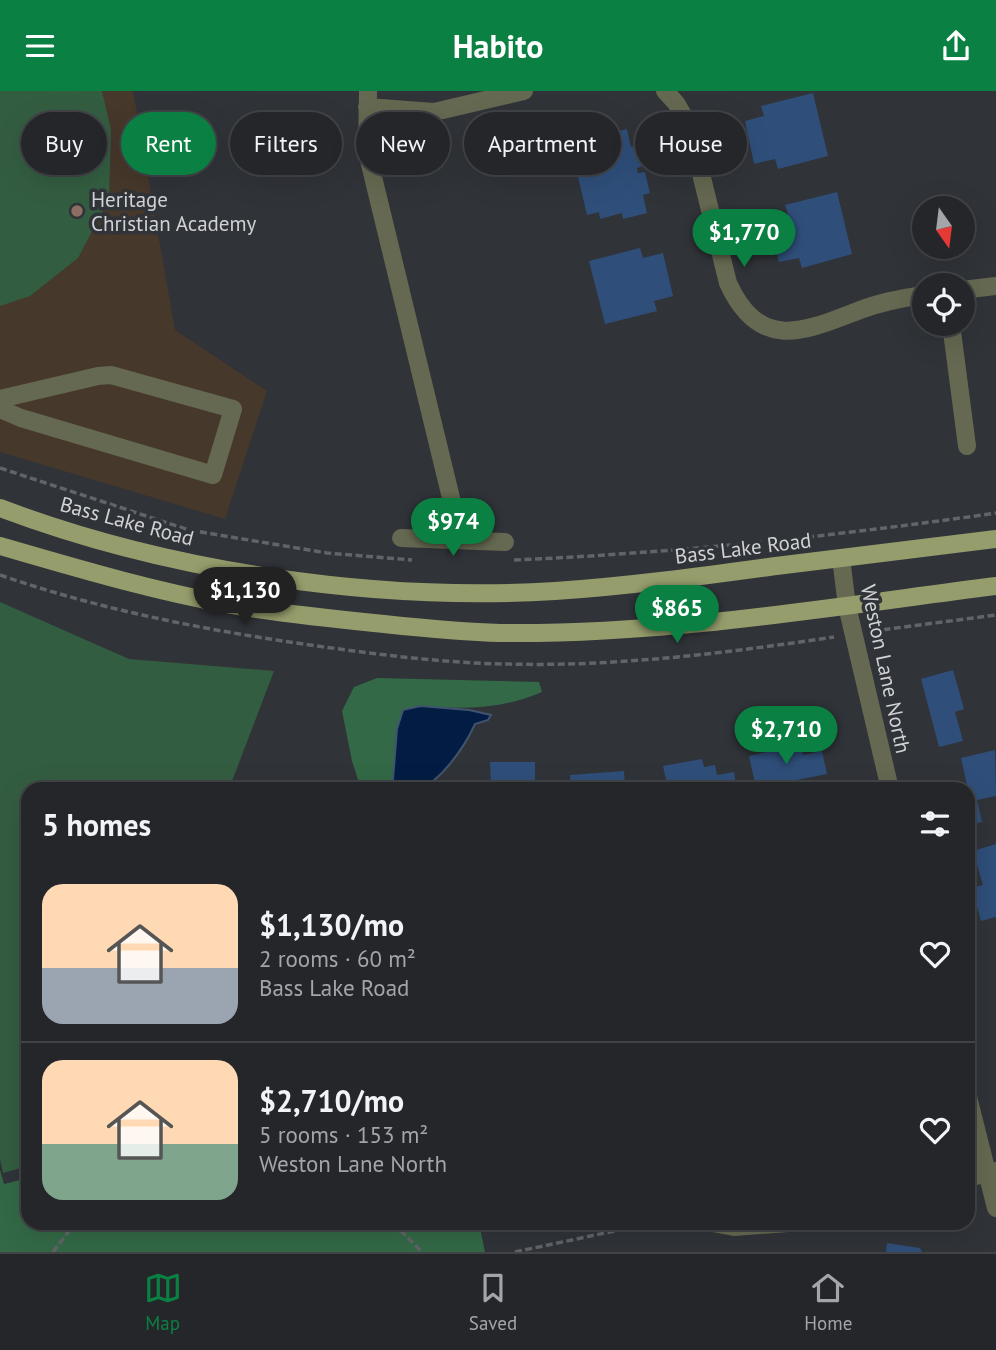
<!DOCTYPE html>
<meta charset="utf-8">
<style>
:root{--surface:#24262a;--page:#303236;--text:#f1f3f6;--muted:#a3a5a8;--line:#414347;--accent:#0b8043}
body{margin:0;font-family:"PT Sans",sans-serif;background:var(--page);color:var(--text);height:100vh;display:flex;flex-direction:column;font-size:26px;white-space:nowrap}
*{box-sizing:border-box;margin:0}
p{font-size:23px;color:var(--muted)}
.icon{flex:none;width:38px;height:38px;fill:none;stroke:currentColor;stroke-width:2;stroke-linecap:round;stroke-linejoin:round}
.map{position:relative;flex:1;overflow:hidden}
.drawer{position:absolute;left:21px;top:691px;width:954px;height:448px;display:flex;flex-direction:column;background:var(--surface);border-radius:21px;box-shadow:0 7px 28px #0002,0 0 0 2px var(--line)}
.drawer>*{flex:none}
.top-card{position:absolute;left:21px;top:21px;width:956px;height:63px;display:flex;gap:14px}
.needle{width:46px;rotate:166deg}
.tools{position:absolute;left:912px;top:105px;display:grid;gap:14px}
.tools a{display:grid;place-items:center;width:63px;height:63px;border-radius:50%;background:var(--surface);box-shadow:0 7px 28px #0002,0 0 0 2px var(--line);font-size:35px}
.price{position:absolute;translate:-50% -60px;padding:0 16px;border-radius:24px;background:var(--accent);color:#fff;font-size:23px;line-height:46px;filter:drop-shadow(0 2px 4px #0008)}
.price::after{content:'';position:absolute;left:50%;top:42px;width:21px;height:16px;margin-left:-10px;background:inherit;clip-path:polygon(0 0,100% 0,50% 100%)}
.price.selected{background:#222;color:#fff}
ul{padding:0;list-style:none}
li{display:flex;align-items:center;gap:21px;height:175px;padding:0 21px}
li+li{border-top:2px solid var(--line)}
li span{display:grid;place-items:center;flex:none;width:196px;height:140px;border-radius:21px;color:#555}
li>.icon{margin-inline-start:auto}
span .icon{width:84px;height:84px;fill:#fffc;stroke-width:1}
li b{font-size:30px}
h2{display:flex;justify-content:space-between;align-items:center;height:84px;padding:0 21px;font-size:30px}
.chip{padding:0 24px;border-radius:32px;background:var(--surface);box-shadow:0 7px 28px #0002,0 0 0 2px var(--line);font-size:24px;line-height:63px}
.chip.selected{background:var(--accent);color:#fff}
header{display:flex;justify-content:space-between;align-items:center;height:91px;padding:0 21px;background:var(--accent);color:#fff;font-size:32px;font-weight:800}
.tabs{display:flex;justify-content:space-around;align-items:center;height:98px;border-top:2px solid var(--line);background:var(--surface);font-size:19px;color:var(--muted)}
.tabs a{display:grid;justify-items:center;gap:4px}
.tabs .selected{color:var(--accent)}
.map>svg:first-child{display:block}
.education{fill:#46382a}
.green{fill:#335d41}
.forest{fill:#336946}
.water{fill:#021c43;stroke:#40536f;stroke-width:2}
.building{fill:#2f4f7a}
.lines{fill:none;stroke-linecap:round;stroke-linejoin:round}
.path{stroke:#616468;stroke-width:3.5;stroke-dasharray:7 3.5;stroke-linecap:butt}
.minor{stroke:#656951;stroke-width:18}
.major{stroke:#969d6c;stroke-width:18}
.education-dot{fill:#8d6e63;stroke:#303338;stroke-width:2.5}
.labels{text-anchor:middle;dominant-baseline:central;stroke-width:7;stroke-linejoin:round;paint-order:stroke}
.poi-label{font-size:21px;fill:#d0d2d5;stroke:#303338;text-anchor:start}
.street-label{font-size:21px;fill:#d0d2d5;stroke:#303338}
</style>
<header><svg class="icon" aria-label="menu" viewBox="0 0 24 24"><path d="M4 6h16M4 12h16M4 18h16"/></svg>Habito<svg class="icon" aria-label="share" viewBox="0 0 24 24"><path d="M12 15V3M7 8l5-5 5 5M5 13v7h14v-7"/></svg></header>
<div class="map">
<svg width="996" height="1161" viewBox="0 0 996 1161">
<rect width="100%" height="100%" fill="#303338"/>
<path class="education" d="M0,0H133L175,239L267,300L225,428L0,361Z"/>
<path class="green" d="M0,0H102L111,39L109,108L78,167L30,205L0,215Z
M0,511L129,568L274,580L229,698H28V1075L3,1082L0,1068Z"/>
<path class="forest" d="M377,587L539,591L542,601C499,619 465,618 420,615L393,689L406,698H361L352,670L342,620L354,596Z
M0,1079L4,1093L28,1087V1132H479L485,1161H0Z"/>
<path class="water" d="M420,615L469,619L491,624L488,629L475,633C466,653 433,706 406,698C402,697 396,692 393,689L397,638L403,619Z"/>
<path class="building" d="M813,2L828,65L778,78L775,68L754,73L745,30L764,25L761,15Z
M627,38L631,56L638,54L643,75L637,77L638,82L645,81L650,102L643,104L647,122L623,128L622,122L600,128L599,121L587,124L573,65L584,62L583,55L604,50L603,44Z
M837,101L852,163L802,177L799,167L779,171L768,129L788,124L785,114Z
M640,157L643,167L663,162L673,205L654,210L657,220L605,233L589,170Z
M953,579L964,618L955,621L963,650L939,656L921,588Z
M801,653L803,664L822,660L827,683L756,697L749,665Z
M995,659L996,705L977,709L982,731L968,734V699L961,667Z
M702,668L704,676L715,674L717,684L734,681L737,698H668L663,675Z
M490,671H535V690H556L557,698H491Z
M624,680L625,694L642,693V698H571L570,684Z
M996,753V826L981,830L972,797L983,794L973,760Z
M887,1152L920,1157L922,1161H886Z"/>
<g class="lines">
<path class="path" d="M0,377L189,439L327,462L412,469
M514,469C676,462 836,445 996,422
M0,484C101,519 205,539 310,554C375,563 441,572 506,573C615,576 726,562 834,546
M873,540L996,524
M393,1132L422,1161
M53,1161L75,1132
M515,1161L652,1132"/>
<path class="minor" d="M368,0L367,61L461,448
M665,0L676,12L689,34L728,192C760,262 805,240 860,219C881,211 902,207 924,204
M367,16L434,21L524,0
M962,199L996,195
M951,233L967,355
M0,308L98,285L111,284L233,318L213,384L21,327L0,318
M401,447L505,451
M841,467L847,515L890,698
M968,1006L996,1117
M968,1087L996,1080
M713,1132L734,1136L788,1132"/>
<path class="major" d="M0,417C169,481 375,511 555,500C629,495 702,485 776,475C849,466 923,457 996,448
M0,455C76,477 153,500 231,514C282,523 333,528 384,533C422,537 461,541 500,542C666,544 831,516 996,495"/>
</g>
<circle class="education-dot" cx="77" cy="120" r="7"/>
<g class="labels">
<g class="poi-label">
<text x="91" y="108">Heritage<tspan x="91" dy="24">Christian Academy</tspan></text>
</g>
<g class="street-label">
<text transform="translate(127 430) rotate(15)">Bass Lake Road</text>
<text transform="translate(743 457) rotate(-7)">Bass Lake Road</text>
<text transform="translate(886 578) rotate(78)">Weston Lane North</text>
</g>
</g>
</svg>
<div class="tools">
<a><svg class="needle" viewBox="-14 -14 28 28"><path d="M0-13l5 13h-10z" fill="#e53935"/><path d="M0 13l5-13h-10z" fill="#a3a5a8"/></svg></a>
<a><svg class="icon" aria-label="locate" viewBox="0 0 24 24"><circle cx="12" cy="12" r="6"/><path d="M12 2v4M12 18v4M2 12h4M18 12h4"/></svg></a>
</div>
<b class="price" style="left:744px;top:178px">$1,770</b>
<b class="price" style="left:453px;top:467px">$974</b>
<b class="price selected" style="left:245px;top:536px">$1,130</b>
<b class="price" style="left:677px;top:554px">$865</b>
<b class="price" style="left:786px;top:675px">$2,710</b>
<div class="top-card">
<a class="chip">Buy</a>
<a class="chip selected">Rent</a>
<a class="chip">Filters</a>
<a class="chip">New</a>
<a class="chip">Apartment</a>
<a class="chip">House</a>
</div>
<section class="drawer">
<h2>5 homes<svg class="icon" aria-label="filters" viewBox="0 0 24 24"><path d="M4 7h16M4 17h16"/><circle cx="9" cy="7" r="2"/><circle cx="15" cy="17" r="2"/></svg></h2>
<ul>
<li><span style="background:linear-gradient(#ffd9b3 60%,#9aa5b1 0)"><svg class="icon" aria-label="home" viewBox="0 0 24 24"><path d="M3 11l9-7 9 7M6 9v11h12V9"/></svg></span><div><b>$1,130/mo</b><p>2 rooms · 60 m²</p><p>Bass Lake Road</p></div><svg class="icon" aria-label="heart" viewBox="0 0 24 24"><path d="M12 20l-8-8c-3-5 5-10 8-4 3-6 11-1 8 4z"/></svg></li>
<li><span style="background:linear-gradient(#ffd9b3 60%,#7fa58c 0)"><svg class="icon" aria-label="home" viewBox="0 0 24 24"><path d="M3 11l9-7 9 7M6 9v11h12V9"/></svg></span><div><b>$2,710/mo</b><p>5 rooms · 153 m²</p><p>Weston Lane North</p></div><svg class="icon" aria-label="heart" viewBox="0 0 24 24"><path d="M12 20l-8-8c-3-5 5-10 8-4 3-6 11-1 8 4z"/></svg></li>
</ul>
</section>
</div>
<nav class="tabs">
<a class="selected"><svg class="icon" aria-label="map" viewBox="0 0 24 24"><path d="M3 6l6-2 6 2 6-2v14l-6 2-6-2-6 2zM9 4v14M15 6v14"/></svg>Map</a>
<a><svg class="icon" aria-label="saved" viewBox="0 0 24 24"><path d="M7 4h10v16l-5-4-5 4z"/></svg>Saved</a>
<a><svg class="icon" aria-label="home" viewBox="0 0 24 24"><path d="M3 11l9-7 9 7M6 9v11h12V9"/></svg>Home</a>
</nav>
